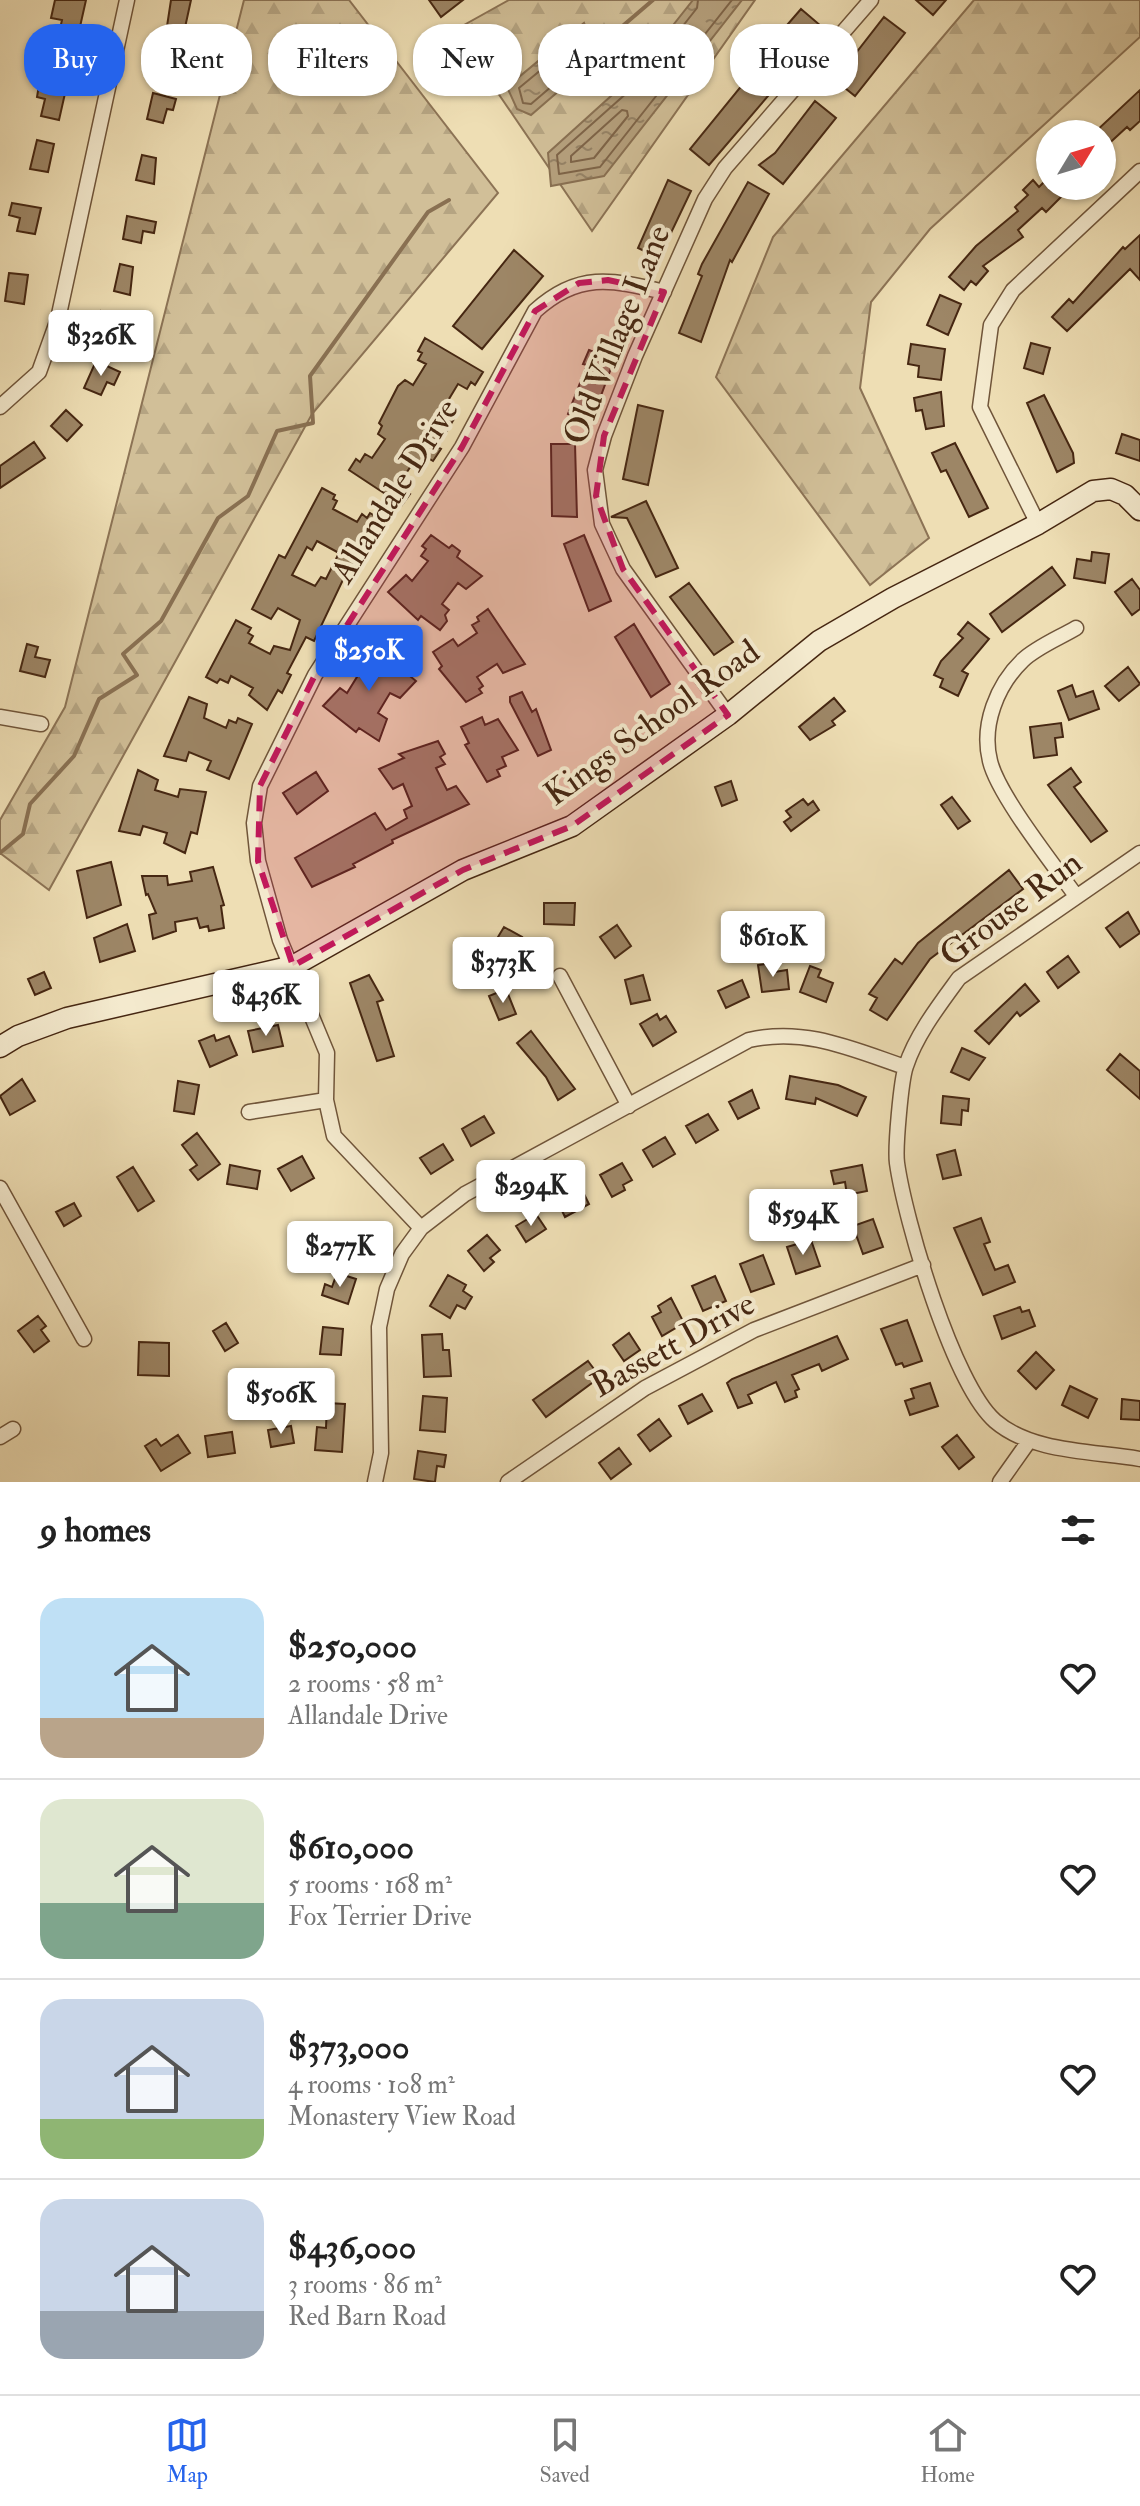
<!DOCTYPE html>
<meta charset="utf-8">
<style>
:root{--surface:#fff;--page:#f6f6f6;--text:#222;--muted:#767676;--line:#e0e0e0;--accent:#2563eb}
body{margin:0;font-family:"IM FELL Double Pica",serif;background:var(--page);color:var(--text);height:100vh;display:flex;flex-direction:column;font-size:30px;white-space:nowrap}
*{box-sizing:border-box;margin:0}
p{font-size:26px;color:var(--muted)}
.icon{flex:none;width:44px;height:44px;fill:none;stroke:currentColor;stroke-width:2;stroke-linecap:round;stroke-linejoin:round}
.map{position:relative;height:1482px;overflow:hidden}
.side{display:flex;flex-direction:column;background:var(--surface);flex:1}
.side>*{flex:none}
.banner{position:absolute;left:24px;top:24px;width:1092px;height:72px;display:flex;gap:16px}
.needle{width:52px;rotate:52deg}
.controls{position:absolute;left:1036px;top:120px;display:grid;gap:16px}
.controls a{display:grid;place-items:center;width:80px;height:80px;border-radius:50%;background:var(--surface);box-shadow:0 2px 6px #0004;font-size:40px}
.price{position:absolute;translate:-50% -68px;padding:0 18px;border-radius:8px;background:#fff;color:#222;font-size:26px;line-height:52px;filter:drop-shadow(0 2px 4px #0008)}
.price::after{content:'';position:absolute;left:50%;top:48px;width:24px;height:18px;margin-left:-12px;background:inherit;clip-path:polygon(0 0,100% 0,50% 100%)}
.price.active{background:var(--accent);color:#fff}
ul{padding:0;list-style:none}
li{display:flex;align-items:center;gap:24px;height:200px;padding:0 40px}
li+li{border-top:2px solid var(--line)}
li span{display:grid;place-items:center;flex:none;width:224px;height:160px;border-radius:24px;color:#555}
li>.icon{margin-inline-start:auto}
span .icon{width:96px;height:96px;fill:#fffc;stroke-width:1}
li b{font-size:34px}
h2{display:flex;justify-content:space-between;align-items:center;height:96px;padding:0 40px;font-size:34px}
.chip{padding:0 28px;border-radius:32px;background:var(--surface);box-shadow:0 2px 6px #0004;font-size:28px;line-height:72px}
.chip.active{background:var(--accent);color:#fff}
.dock{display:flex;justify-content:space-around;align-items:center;height:112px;border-top:2px solid var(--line);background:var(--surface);font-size:22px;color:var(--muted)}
.dock a{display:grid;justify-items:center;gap:4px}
.dock .active{color:var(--accent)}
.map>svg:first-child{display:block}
.forest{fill:url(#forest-firs);stroke:#8c7355;stroke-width:2}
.water{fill:url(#water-ripples);stroke:#897052;stroke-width:2}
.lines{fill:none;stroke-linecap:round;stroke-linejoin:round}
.shore{stroke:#7e6448;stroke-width:2}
.stream{stroke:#897052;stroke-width:4}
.building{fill:#9d8666;stroke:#462712;stroke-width:2;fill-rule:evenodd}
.street-casing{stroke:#70553a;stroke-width:17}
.secondary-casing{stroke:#462712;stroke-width:23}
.street{stroke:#f4eace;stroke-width:14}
.secondary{stroke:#f4eace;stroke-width:20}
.marked{fill:#c2185b;fill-opacity:0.2;stroke:#c2185b;stroke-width:6;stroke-dasharray:16 10;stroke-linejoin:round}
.labels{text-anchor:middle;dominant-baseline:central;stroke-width:8;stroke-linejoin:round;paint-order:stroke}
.street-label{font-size:34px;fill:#462712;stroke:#f4eace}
</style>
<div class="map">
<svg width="1140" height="1482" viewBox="0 0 1140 1482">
<defs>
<pattern id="forest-firs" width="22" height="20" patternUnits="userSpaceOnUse" patternTransform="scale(2)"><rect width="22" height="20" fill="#d1bf98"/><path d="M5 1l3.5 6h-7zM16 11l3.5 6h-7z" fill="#b5a482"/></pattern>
<pattern id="water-ripples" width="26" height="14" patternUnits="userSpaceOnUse" patternTransform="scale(2)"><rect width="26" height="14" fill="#b5a07d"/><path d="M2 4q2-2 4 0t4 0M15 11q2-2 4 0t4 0" fill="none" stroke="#958265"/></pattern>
</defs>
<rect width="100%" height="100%" fill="#eedeb4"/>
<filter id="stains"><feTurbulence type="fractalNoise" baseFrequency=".0025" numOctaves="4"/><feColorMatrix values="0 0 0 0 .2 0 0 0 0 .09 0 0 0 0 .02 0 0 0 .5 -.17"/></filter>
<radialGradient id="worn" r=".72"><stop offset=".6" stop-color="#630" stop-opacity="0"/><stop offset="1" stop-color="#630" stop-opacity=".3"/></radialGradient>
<path class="forest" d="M244,0H349L498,193L312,414L49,890L0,853V820L65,707Z
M509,0H755L592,231L455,30Z
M974,0H1140V37L930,229L871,302L860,388L929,538L870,585L716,377L773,237Z"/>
<path class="water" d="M693,0H742L604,176L551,186L548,153L632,77Z
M584,23L598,57L531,115L517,109L507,87Z"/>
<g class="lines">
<path class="shore" d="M698,0L697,8L638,83L557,155L559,174L600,167L732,0
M577,40L583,41L587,56L531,104L523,103L519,88Z
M622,110L627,111L628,116L594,158L571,162V156Z"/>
<path class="stream" d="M591,53L653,0
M0,853L23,834L30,804L74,756L99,699L137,675L123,654L161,621L218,518L248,496L277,431L313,423L310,376L428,212L449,200"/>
</g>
<path class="building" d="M55,0H86L59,120L41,116L45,99L37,97L39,85L47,86L62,20L51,18Z
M171,0H191L179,55L182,56L178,76L160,72Z
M429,0H463L441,17Z
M916,0H946L933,15Z
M801,9L821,26L788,64L792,68L709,165L690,149L752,73L748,70Z
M884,17L905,33L855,96L835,80Z
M1140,90V121L1130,130L1127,127L1102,150V134H1093Z
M153,93L176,99L173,110L167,109L163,123L147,119Z
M815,101L836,118L783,184L759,165L775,153Z
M37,140L54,144L48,172L30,169Z
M142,155L156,158L154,184L136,180Z
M1050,176V186H1072L1046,212L1042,208L1018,230L1023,237L983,266L988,271L976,285L971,281L964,290L949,277L976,246L1018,211L1015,207L1028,195L1023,190L1033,180L1039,187Z
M668,180L691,191L659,258L638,248Z
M748,182L769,194L732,262L730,260L701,342L679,333L702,276L698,274L702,264Z
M12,203L41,208L35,234L17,231L20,218L9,215Z
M127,216L156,222L154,233L143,231L141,243L123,239Z
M1140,235V280L1130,269L1067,331L1052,317L1069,299L1073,303L1123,247L1125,249Z
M514,250L543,276L482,349L453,326Z
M120,264L133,267L130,295L114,291Z
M9,273L28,275L24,304L5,301Z
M940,295L961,304L948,335L927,325Z
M101,311L131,317L128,331L120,329L117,342L101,339Z
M425,338L483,372L475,385L471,382L467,389L458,384L446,404L453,408L448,416L454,419L437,447L441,449L433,461L428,458L424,465L416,459L402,479L410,484L405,491L410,494L402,505L349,470L356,459L360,462L365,454L372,458L385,439L378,434L382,426L379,423L398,386L405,380L413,385L426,364L418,360L422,353L418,351Z
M1031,343L1050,348L1043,374L1024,368Z
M911,344L945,349L941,380L918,377L919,366L908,364Z
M589,350L614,360L591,423L568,414L587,365L583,364Z
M96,361L120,372L114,385L107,382L101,395L84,388Z
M941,392L944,426L926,429L922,410L916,411L914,398Z
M1044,395L1073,453L1074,463L1057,472L1027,403Z
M638,405L663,411L648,485L623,479Z
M66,410L82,425L67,441L51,426Z
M1122,434L1140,440V461L1116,453Z
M34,442L45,458L0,488V466Z
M955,443L988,508L969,517L946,470L941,472L932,453Z
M551,444H575L577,517L552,516Z
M322,488L335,495L333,499L337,501L333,509L357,522L362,514L367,518L370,513L380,519L353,570L349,567L314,641L306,637L287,673L291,675L282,693L278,690L267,710L249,695L253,688L231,676L228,683L220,679L217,683L206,677L236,620L251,628L248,633L253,636L249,643L270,654L274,646L290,650L300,620L278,608L271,619L252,609L279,555L285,558ZM317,541L339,553L326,579L321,577L315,586L292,575L307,547L312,550Z
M646,501L678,568L656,577L627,518L611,517Z
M431,535L449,548L452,545L460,551L457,557L482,576L466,589L458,583L442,604L449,610L445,615L447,621L440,630L421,616L418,620L388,592L406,575L412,581L428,561L421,556L426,549L422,546Z
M584,535L611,601L589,611L564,544Z
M1092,552L1109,554L1105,583L1074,578L1077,559L1091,561Z
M1052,567L1065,585L1002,632L990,614Z
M1132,579L1140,590V609L1132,615L1115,592Z
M689,583L733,642L714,655L670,597Z
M488,609L525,664L503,673L497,664L477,677L483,686L479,689L482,693L466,702L439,669L442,666L433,652L453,639L458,646L477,633L472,625L479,621L477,617Z
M968,622L989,639L962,671L968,674L958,696L940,687L943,679L934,675L941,661L963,638L958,634Z
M634,624L670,684L651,697L615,637Z
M27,644L38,647L35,657L50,660L45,677L20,671Z
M362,646L379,657L382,653L416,681L400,698L390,693L378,713L387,719L379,741L359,728L356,732L323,706L340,688L347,693L360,672L353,668L358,661L353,658Z
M1128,667L1140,684L1119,701L1105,686Z
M1072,685L1076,697L1093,691L1099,709L1069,720L1058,691Z
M522,692L532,712L536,709L551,750L538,756L510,702V697Z
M189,697L207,704L204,718L226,728L229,720L236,723L238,718L252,724L229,779L207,770L211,761L189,752L186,761L164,756Z
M834,698L845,711L832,721L835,725L810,740L799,727Z
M482,717L485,725L498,719L518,750L502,757L506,766L497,770L500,776L487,782L465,745L469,743L461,727Z
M1061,723L1063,737L1055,738L1057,755L1034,758L1030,727Z
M438,741L445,754L440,757L445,764L436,768L447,790L456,786L469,804L392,840L393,843L353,864L355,867L312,887L295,858L375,813L386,830L407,818L404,810L412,806L403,784L393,789L379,769L404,758L399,754Z
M1071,768L1081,782L1074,787L1107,831L1091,842L1048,785Z
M138,770L158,780L155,790L178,797L180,789L206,792L197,834L191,832L185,853L164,843L167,833L143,826L140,835L119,831Z
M316,772L328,791L297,814L283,793Z
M731,781L737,800L722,806L715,787Z
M952,797L970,821L958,829L941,805Z
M803,799L808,805L813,801L819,810L791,831L784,822L791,817L786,811Z
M111,862L121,905L87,918L77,871Z
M213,867L224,905L221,906L224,928L209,931L208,926L200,928L197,918L175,922L176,931L153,939L149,915L156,913L148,894L146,895L142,876H167L168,885L192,881L190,872Z
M1009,870L1023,889L930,959L887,1020L870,1010L877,998L869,994L895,959L902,964L918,943Z
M544,903H575L574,925L544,924Z
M1128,912L1140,933L1120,947L1106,928Z
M127,924L135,951L100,962L94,938Z
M617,925L631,946L615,958L600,937Z
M504,927L522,937L507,963L489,952Z
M1068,956L1079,972L1058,988L1047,972Z
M773,963L774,972L787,970L789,989L762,992L758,965Z
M810,966L821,970L818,977L833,983L826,1002L800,992Z
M44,972L51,988L35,995L28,979Z
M369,975L383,1000L377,1002L394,1056L377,1061L350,983Z
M643,975L650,1000L631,1004L625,980Z
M742,980L749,997L726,1008L718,991Z
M1025,984L1039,1001L1020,1016L1017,1012L989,1044L975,1031Z
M506,989L516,1014L499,1020L489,996Z
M657,1014L660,1020L666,1016L676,1032L653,1046L640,1024Z
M278,1025L283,1046L253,1052L248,1031Z
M531,1031L575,1089L558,1100L546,1077L517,1043Z
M214,1035L216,1041L229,1036L237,1055L210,1067L199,1041Z
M962,1048L985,1058L969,1080L951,1072Z
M1120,1054L1140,1071V1099L1107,1070Z
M790,1076L838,1085L866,1097L857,1116L816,1098L815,1104L786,1099Z
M22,1079L35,1101L10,1115L0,1096Z
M178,1081L199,1085L194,1114L174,1111Z
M752,1090L759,1108L738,1119L729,1102Z
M943,1096L969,1099L968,1111L962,1110L961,1125L941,1123Z
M708,1114L718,1130L696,1143L686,1126Z
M484,1116L494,1133L471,1146L462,1129Z
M197,1133L220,1164L198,1180L190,1170L197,1165L182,1145Z
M665,1137L675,1154L653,1167L643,1150Z
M443,1144L453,1160L431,1174L420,1158Z
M955,1150L961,1175L943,1179L937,1155Z
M302,1156L314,1178L291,1191L278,1169Z
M622,1163L632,1180L623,1185L625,1190L612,1197L600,1175Z
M230,1165L260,1171L257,1189L227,1184Z
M862,1165L867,1191L847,1195L845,1182L834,1184L831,1171Z
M133,1167L154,1201L138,1211L117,1177Z
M581,1188L589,1204L565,1217L557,1200Z
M74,1203L81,1216L64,1226L56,1212Z
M536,1214L546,1229L526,1242L516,1226Z
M981,1218L990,1242L984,1244L995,1270L1008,1265L1015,1282L983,1295L954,1228Z
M873,1219L883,1247L863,1254L853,1226Z
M357,1230L374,1238L363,1261L346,1252Z
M487,1235L500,1250L490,1258L494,1262L484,1271L468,1251Z
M811,1240L820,1266L796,1274L787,1247Z
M763,1255L774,1284L751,1292L740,1264Z
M337,1273L356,1279L348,1304L322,1295L325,1284L332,1287Z
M448,1275L466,1285L463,1291L472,1297L465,1309L457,1305L450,1318L430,1306Z
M715,1276L726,1301L703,1311L692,1286Z
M671,1298L684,1323L662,1336L652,1317L661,1312L658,1306Z
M1020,1307L1022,1312L1029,1310L1035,1326L1002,1339L994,1316Z
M38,1316L46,1326L41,1330L49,1341L34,1352L18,1331Z
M907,1320L922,1361L904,1367L902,1363L896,1365L881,1329Z
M226,1323L238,1343L225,1351L213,1331Z
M323,1327L343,1329L341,1355L320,1354Z
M629,1333L640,1350L624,1361L613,1345Z
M442,1334L443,1350H449L451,1376L424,1377L422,1335Z
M837,1336L848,1359L822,1371L819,1364L792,1375L799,1389L795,1391L797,1397L785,1402L776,1382L748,1395L752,1403L738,1408L727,1383L732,1379Z
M139,1342L169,1343V1376L138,1375Z
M1036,1352L1054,1370L1036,1389L1018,1371Z
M588,1361L600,1377L546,1417L533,1400Z
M930,1383L938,1406L910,1415L905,1401L914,1398L911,1389Z
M1070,1386L1097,1399L1088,1418L1062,1405Z
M702,1394L712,1411L688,1424L679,1406Z
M423,1396L447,1398L445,1432L420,1430Z
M1122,1399L1140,1401V1420L1121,1419Z
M327,1403L345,1404L342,1452L315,1450L317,1427L326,1428Z
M659,1419L671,1436L650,1451L638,1435Z
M291,1426L294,1443L271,1447L268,1430Z
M232,1432L235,1453L208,1457L205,1436Z
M178,1435L190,1453L161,1471L145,1446L156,1439L161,1446Z
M957,1435L974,1457L959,1469L942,1447Z
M619,1448L631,1464L611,1479L599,1463Z
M418,1451L446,1455L444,1467L437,1466L435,1482L414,1479Z"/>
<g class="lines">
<defs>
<path id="street" d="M0,407L39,372L58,319L127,0
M1038,524L980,407L991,325L1013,290L1140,171
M1076,628C1059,638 1037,647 1023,660C997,685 981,725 990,761C998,795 1054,865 1076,896
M728,715L623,569L602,524L595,470L604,436L635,356L705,199L725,168L871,0
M0,717L41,724
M1140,853L959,978C940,1004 916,1035 906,1066C901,1080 895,1148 897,1163C905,1220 953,1384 995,1421C1032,1453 1094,1451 1140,1459
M560,976L629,1106
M249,1112L326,1100
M0,1188L84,1339
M421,1228L334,1136L326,1100L327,1053L280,940L258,861L254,823L260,786L315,675L462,447L535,311C578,272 611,279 664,292
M0,1437L13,1429
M375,1482L381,1453L379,1327L387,1289L402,1254L421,1228L465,1194L749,1040C805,1027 852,1049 905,1067
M508,1482L645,1388L754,1330L923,1265
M1000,1482L1029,1441"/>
<path id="secondary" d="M0,1047L18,1036L67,1018L293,966L463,870L572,826L728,715L819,641L893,598L1038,524L1093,491L1111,489L1125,495L1140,510"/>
</defs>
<use href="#street" class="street-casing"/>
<use href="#secondary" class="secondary-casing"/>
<use href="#street" class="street"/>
<use href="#secondary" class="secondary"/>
</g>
<path class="marked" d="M608,280L664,292L604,436L596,496L623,569L728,715L572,826L463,870L293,966L258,861L260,786L315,675L462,447L535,311L579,283Z"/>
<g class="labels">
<g class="street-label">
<text transform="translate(617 335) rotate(-68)">Old Village Lane</text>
<text transform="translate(395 491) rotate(-58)">Allandale Drive</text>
<text transform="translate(652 723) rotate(-36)">Kings School Road</text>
<text transform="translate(1011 909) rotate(-37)">Grouse Run</text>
<text transform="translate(673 1345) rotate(-29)">Bassett Drive</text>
</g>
</g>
<rect width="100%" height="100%" filter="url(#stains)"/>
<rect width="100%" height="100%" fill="url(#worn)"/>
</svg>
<div class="controls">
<a><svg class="needle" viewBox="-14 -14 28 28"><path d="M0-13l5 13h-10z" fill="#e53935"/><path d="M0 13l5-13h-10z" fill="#767676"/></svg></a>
</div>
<b class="price" style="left:101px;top:378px">$326K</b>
<b class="price active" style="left:369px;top:693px">$250K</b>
<b class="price" style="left:773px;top:979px">$610K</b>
<b class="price" style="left:503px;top:1005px">$373K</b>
<b class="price" style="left:266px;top:1038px">$436K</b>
<b class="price" style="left:531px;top:1228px">$294K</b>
<b class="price" style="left:803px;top:1257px">$594K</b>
<b class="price" style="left:340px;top:1289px">$277K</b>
<b class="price" style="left:281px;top:1436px">$506K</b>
<div class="banner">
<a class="chip active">Buy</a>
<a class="chip">Rent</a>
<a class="chip">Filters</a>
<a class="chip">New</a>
<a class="chip">Apartment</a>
<a class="chip">House</a>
</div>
</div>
<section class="side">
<h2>9 homes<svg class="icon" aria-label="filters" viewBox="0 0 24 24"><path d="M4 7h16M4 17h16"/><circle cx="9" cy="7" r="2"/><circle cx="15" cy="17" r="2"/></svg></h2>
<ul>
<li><span style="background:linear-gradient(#bfe0f5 75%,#b9a48a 0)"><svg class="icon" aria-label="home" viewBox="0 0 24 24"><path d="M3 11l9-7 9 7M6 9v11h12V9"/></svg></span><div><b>$250,000</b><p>2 rooms · 58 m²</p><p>Allandale Drive</p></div><svg class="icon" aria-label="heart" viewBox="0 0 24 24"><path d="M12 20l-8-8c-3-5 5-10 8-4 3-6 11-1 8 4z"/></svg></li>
<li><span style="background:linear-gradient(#dfe7d0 65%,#7fa58c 0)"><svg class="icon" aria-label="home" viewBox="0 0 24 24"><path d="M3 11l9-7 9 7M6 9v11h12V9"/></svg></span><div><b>$610,000</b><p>5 rooms · 168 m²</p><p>Fox Terrier Drive</p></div><svg class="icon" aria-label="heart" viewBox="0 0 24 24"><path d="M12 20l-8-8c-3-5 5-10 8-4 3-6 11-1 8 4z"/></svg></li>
<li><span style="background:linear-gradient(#c9d6e8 75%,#8fb573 0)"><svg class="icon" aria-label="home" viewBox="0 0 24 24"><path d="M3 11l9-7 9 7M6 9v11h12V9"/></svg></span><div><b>$373,000</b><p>4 rooms · 108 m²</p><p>Monastery View Road</p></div><svg class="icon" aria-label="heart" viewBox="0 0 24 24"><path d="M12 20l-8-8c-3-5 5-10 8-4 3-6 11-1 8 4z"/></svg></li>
<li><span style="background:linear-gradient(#c9d6e8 70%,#9aa5b1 0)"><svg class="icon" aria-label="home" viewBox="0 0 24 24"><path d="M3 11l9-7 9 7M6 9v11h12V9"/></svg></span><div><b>$436,000</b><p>3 rooms · 86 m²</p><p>Red Barn Road</p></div><svg class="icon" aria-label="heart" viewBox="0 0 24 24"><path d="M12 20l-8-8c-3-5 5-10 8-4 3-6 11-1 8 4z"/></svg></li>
</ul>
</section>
<nav class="dock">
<a class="active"><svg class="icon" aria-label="map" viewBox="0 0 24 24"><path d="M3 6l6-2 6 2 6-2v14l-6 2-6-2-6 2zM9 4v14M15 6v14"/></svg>Map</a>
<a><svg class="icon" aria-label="saved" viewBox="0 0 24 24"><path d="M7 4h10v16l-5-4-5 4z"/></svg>Saved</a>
<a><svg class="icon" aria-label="home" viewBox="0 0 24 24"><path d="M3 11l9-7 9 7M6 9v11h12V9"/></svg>Home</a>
</nav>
